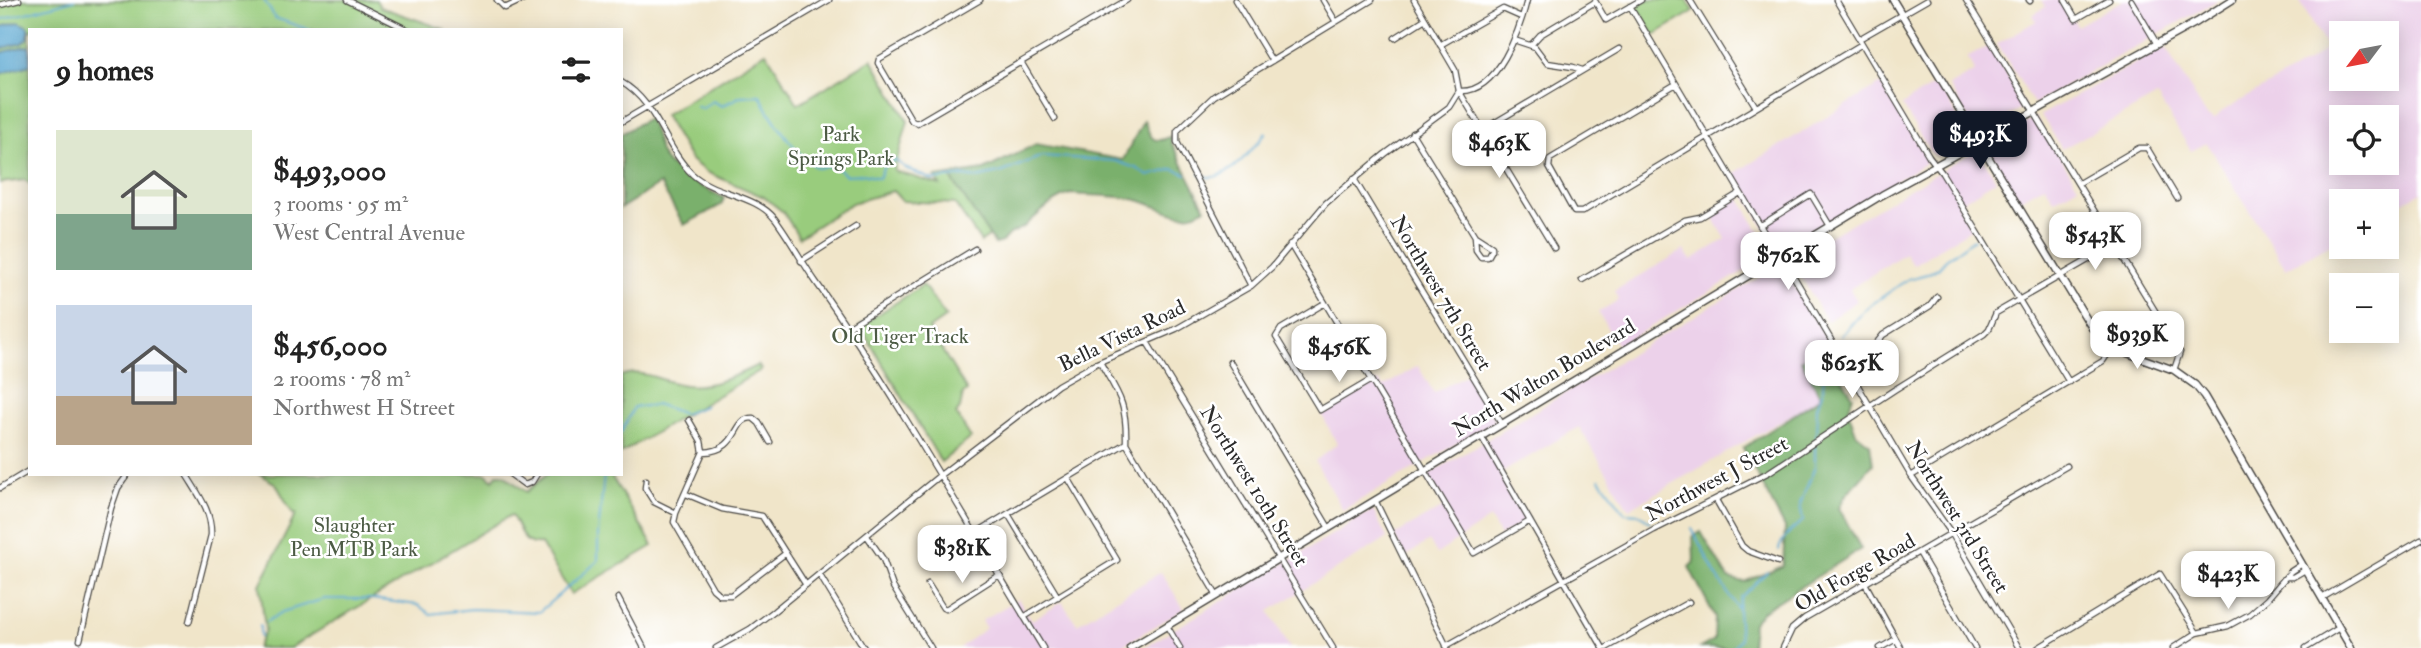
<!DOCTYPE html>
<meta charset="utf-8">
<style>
:root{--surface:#fff;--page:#f2f2f2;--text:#222;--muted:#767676;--accent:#111827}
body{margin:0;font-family:"IM FELL Double Pica",serif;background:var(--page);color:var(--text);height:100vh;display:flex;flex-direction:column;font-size:26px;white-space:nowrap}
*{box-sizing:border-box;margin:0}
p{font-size:23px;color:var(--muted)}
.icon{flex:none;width:38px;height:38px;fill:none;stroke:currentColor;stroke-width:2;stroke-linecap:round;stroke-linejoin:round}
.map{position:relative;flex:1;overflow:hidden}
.sheet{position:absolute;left:28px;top:28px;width:595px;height:448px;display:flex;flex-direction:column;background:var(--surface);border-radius:0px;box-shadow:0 4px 18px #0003}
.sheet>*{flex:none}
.needle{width:46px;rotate:238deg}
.fabs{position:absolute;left:2329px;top:21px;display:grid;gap:14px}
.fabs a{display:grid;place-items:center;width:70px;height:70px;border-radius:0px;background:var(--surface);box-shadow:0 4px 18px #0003;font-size:35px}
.price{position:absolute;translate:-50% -60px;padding:0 16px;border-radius:14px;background:#fff;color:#222;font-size:23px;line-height:46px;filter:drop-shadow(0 2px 4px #0008)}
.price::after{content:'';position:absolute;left:50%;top:42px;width:21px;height:16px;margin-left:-10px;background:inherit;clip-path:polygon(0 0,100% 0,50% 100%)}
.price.active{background:var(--accent);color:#fff}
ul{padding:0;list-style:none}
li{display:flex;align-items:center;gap:21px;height:175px;padding:0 28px}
li span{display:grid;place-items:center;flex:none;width:196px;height:140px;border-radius:0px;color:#555}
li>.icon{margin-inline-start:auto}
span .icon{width:84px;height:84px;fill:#fffc;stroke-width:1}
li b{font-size:30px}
h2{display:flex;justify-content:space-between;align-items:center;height:84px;padding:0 28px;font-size:30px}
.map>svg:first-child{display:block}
.built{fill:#ecd1ea;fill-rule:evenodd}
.green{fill:#99cc7d;stroke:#627c54;stroke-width:2}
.forest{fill:#7ab06c;stroke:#526e4c;stroke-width:2}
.water{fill:#57a6d0;stroke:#41687e;stroke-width:2}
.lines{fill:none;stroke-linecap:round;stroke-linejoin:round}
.stream{stroke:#57a6d0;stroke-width:2}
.minor-casing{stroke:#494743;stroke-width:7}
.major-casing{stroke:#494743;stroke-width:9}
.minor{stroke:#fff;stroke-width:4.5}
.major{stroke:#fff;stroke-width:6}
.labels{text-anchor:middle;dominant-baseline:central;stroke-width:5;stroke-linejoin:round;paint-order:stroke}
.park-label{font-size:21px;fill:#4c5b44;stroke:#fff}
.street-label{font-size:21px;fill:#2b2b2b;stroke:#fff}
</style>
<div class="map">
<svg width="2421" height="648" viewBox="0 0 2421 648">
<rect width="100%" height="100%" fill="#fff"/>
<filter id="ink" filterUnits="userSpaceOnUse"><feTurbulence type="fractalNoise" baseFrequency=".0143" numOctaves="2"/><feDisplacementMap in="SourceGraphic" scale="14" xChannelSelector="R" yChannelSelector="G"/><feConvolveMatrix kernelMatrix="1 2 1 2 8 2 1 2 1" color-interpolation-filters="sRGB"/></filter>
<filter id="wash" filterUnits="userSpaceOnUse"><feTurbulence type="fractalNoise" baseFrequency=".00686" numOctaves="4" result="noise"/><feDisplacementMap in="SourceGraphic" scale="28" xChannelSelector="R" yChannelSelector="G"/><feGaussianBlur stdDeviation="1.57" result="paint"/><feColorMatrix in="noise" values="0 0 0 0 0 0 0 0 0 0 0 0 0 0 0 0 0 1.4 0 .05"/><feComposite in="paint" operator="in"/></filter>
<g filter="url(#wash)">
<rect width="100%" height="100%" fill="#f0e5c9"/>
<path class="built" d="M2041,0H2061L2077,26L2123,0H2218L2034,104L1997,44L2036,21L2033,15L2045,7Z
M2299,0H2421V192L2387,212V201H2342L2341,238L2286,269L2207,143L2191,151L2157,96L2062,149L2041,115L2165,47L2207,116L2215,119L2221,112L2308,62L2327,48ZM2342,33H2387V79H2342ZM2342,117H2387V163H2342Z
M1990,45L2025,106L1977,134L1949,86L1975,71L1967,58Z
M1938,82L1965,130L1966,137L1964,141L1937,156L1931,153L1902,105Z
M1881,84L1929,161L1778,251L1733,174Z
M2036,117L2078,186L2054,200L2045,185L2019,200L1986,145Z
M1978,149L1996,180L1958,204L1972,228L1913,265L1905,253L1850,289L1857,301L1827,321L1791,259Z
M1739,197L1773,254L1618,346L1598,312L1619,300L1614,291L1684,250L1691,260L1726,239L1711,214Z
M1782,264L1828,342L1801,360L1822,397L1629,509L1579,427L1500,474L1527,520L1500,536L1490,518L1437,554L1429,541L1405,557L1394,535L1444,507L1426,476Z
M1418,366L1434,393L1467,374L1495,421L1343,510L1315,461L1337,444L1322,415L1379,381L1383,387Z
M1373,510L1387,538L1269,611L1290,648H1143Z
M1161,572L1184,609L1118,648H959L986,628L981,621L1018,599L1032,620L1062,602L1077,624Z"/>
<path class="green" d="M0,0H376L380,7L446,30H30V184L25,180L0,183Z
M1645,0H1687L1694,11L1654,35L1637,7Z
M766,52L798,104L872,59L908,121L894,171L940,185L935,177L949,175L990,236L981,242L955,204L902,201L893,191L852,203L799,237L783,212L764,197L706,172L691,160L664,115Z
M923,285L946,317L929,329L967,391L963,394L960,408L956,414L971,438L941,462L860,326Z
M758,365L761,370L621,453V376C641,367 664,383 685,385C710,388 736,376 758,365Z
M260,474H486L493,480L497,474H503L526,492L547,474H610L653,546L571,594L541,544C520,546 522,529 511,515L290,648H257L265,630L260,585L296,514H293L276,484Z"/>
<path class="forest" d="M648,118C657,133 655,141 661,154C668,171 707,190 724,198L721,205L684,225L660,184L621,208V134Z
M1144,120C1150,137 1152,146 1171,136V142L1205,208C1183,225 1160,205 1137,200C1116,195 1092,196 1071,194C1054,198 1038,215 1025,226C1017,232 1008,232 1002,242L995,244L949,175L984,170L1036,144L1123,160Z
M1822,346L1853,396L1848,410L1856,433L1870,444L1873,464L1844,497L1839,508L1861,549L1764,610L1753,623L1751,648H1700L1714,640L1715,617L1689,567L1694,562L1693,537L1701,532L1728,578L1744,582L1783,566L1785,528L1743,448L1821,397L1801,360Z"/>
<path class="water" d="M19,22L28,27V38L22,43L0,49V27Z
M25,46L30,47V65L0,74V53Z"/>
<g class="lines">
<path class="stream" d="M264,0L275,18L310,30
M0,20L74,0
M696,106L702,109L712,101L722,106L741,96L760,95C770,116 798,157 817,168C828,165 838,165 845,175L863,174L879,178L884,166L895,160L907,169L933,180L964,176L977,178L1003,172L1042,156L1116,161L1138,169L1148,176L1174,169L1186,174
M1200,174C1222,189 1253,148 1266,133
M1841,336L1862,312L1875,302L1908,279L1927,274L1938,268L1946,259L1974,239
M621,433L634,407L658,405L684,414L705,406
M1816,437L1817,407L1823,390L1824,362
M1600,479L1625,513L1640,514L1650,522
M1692,529L1715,573L1738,609L1740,639L1732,648
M1779,550C1781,538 1793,528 1803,521L1800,504L1815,467V446
M1738,608L1741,597L1767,572
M266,622L282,612L324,599H371L418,605L430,614L472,609L539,612L598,561V535L604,474
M260,637V625"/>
</g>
</g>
<g filter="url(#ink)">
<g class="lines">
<defs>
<path id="minor" d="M347,0L408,30
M497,0L505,8L522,0
M980,0L879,59L878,63L912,121L917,123L1127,0
M1235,0L1272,61
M1323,0L1336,22
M1414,0L1455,70L1459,91L1554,248
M1690,0L1756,107
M1836,0L1929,156L1942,173L2069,382
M1966,0L2180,352L2174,370
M2029,0L2030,1
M2065,0L2076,19L2109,0
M2131,0L2157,44
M1595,1L1606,20L1641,0
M0,5L19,0
M1630,6L1771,244L1787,265L1911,476L1952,534L2019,648
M1395,38L1425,19
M1859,39L1927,0
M1514,40L1535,47L1547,63L1573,67L1582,70
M1440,45L1503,9L1521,17
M1531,45L1540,35L1595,2
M1021,62L1055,119
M621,82C657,102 664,147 692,174C715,195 755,194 775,219C790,239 802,262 816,282C898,398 969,526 1043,648
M1676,84L1550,159L1549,167L1574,212H1582L1862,44
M1459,91C1498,94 1520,29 1527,0
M621,122L829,0
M1484,129L1619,49
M1412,133L1475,236L1476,250L1481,257H1488L1492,250V247L1475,236
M1354,179L1502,424
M2079,183L2139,148H2147L2177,198
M1760,226L1811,194L1830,226
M1290,244L1474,553L1530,521
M801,261L856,226
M1582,280L1685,220L1700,217L1740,193
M1251,286L1177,142V131L1214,96L1372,0
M1325,303L1281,329L1276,337L1320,410L1371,380
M848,327L975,249
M1147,342L1333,648
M1100,362C1119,395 1127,403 1126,443L1217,596
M1230,362L1329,528
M1848,368L1863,360L1883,335L1930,306L1937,297
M689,420L701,441L703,452L676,513L674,522L713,589L720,595H731L786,553
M1481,436L1603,648
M703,452C741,451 732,417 753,418L759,423L770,442
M186,474C198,494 212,511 211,535L189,622
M510,474L525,485L532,482L537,474
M1911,476L2103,361L2113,346
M646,480L645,488L654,502L676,513
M0,488L30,470
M686,494L722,509L762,516L806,585
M1375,500L1447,647
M1716,500L1742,546L1748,551L1778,562
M1008,514L1058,597
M974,534L1126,443
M867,536L883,559L893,587L931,648
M1920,554L1975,648
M819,574L864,648
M2287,577H2293L2305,570
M928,584L943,608L946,609L999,575
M1866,585L1901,648
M618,598L644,648
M2322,598L2421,540
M1024,617L1117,560L1068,478
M1167,626L1180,648
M80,640L111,508L118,488L128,474
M1446,646L1654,530L1769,472L1894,390L1984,334L1989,329L1996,313L2116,244
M716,648L750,629L774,611L939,476L1058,385L1097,363L1176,329L1251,286L1272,267L1326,203L1385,154L1449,107L1459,91
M1606,648L1689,602
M1783,648L1792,629L1805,618L2067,466
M1880,648L1896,639
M2038,648L2160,574L2197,633
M2173,648L2197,633L2228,626L2250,614L2267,599L2290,572L2302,564
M2306,648L2339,628"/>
<path id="major" d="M1893,0L2092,328L2122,351L2174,370L2195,385L2204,396L2351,648
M1130,648L1882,195L2197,22L2232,0"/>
</defs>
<use href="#minor" class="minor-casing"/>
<use href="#major" class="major-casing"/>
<use href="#minor" class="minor"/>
<use href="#major" class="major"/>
</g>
</g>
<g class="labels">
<g class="park-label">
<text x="841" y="134">Park<tspan x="841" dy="24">Springs Park</tspan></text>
<text x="900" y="336">Old Tiger Track</text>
<text x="354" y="525">Slaughter<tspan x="354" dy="24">Pen MTB Park</tspan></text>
</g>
<g class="street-label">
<text transform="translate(1441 293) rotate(59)">Northwest 7th Street</text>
<text transform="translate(1122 336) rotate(-26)">Bella Vista Road</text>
<text transform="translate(1544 378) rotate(-31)">North Walton Boulevard</text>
<text transform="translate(1717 479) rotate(-28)">Northwest J Street</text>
<text transform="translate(1254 486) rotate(58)">Northwest 10th Street</text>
<text transform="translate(1957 517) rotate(58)">Northwest 3rd Street</text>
<text transform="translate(1855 573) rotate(-30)">Old Forge Road</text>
</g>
</g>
</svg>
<div class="fabs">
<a><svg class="needle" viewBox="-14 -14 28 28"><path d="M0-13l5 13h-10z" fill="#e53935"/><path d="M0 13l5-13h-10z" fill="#767676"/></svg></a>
<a><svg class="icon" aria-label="locate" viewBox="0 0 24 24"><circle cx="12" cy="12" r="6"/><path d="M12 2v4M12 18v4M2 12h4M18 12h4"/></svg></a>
<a>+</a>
<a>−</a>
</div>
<b class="price active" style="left:1980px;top:171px">$493K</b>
<b class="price" style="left:1499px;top:180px">$463K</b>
<b class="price" style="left:2095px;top:272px">$543K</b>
<b class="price" style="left:1788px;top:292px">$762K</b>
<b class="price" style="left:2137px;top:371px">$939K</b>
<b class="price" style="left:1339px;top:384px">$456K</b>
<b class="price" style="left:1852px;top:400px">$625K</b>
<b class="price" style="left:962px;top:585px">$381K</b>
<b class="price" style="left:2228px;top:611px">$423K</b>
<section class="sheet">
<h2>9 homes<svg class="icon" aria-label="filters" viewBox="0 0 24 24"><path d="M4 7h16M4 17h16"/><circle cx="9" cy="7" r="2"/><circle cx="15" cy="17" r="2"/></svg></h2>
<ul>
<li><span style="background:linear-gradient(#dfe7d0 60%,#7fa58c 0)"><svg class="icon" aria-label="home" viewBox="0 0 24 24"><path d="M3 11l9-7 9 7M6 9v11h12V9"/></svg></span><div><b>$493,000</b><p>3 rooms · 95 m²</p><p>West Central Avenue</p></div></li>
<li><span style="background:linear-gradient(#c9d6e8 65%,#b9a48a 0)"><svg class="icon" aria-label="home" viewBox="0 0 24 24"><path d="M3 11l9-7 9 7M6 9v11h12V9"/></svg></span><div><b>$456,000</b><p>2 rooms · 78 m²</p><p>Northwest H Street</p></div></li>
</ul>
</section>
</div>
